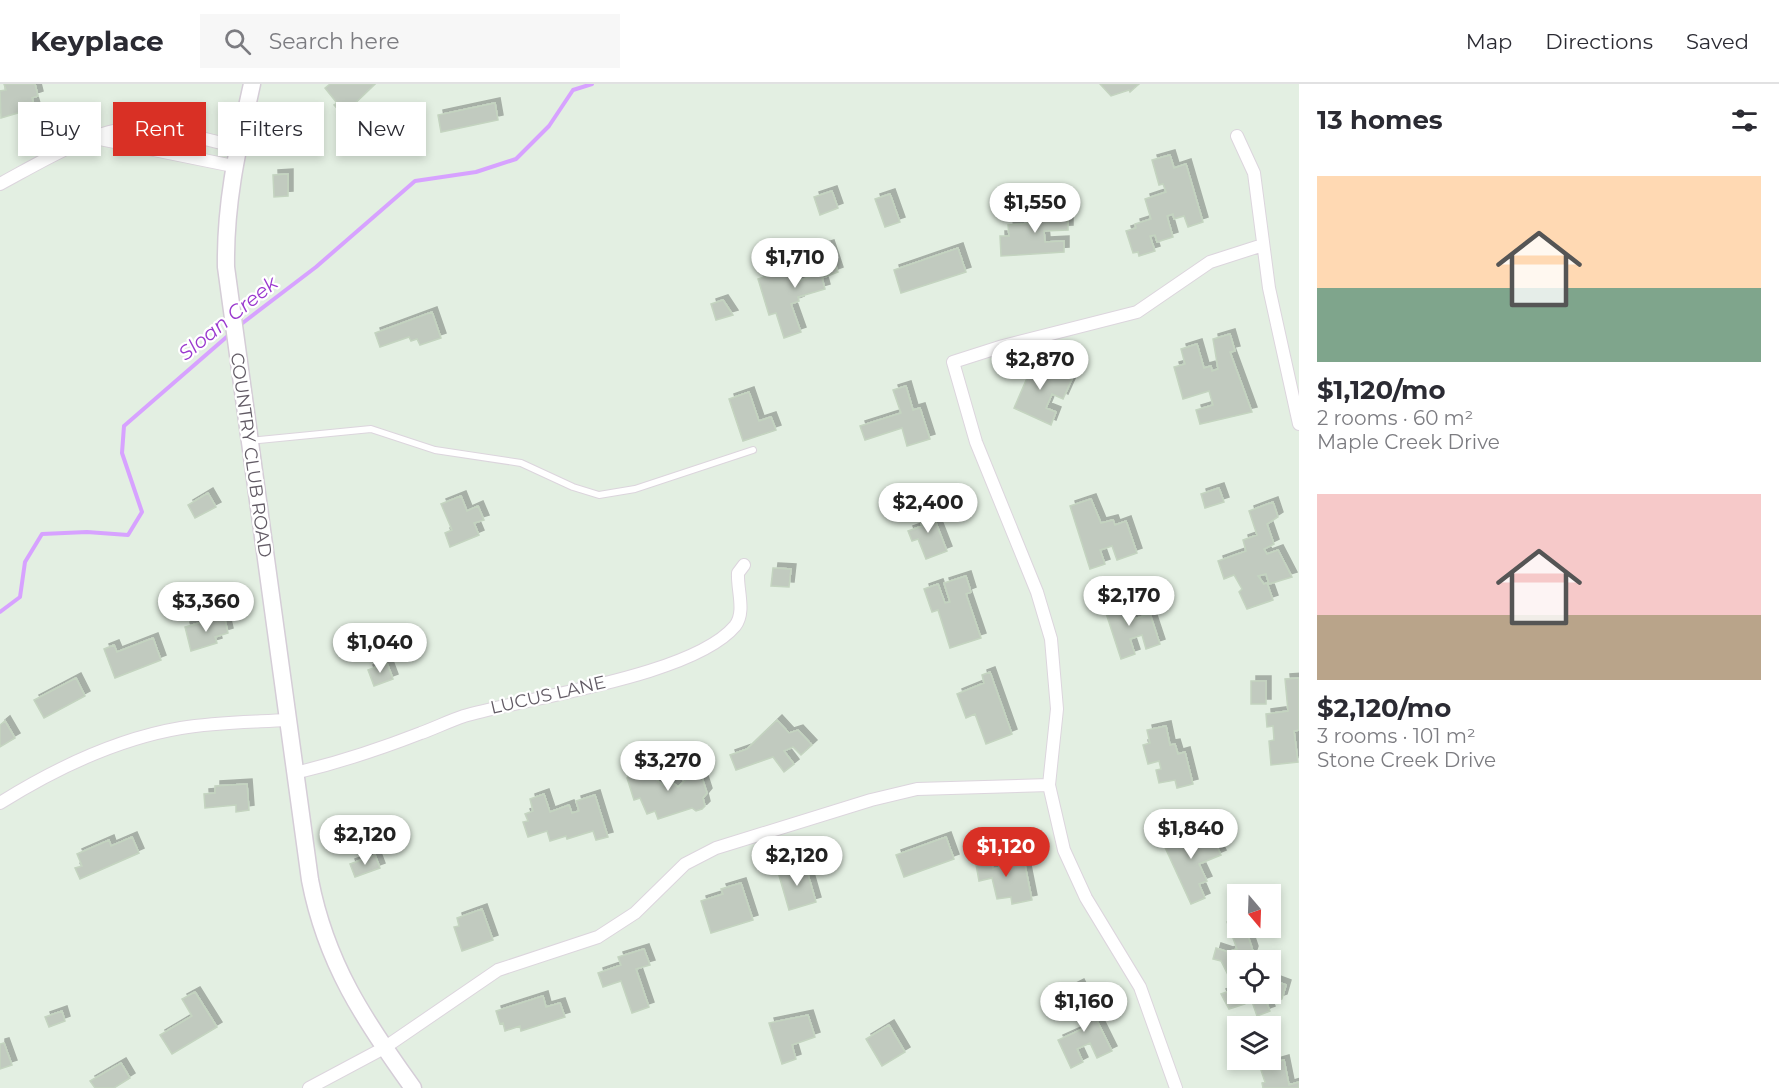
<!DOCTYPE html>
<meta charset="utf-8">
<style>
:root{--surface:#fff;--page:#f7f7f7;--text:#2b2b33;--muted:#7c7c81;--line:#e1e1e2;--accent:#d93025}
body{margin:0;font-family:Montserrat,sans-serif;background:var(--page);color:var(--text);height:100vh;display:flex;flex-direction:column;font-size:22px;white-space:nowrap}
*{box-sizing:border-box;margin:0}
p{font-size:20px;color:var(--muted)}
.icon{flex:none;width:33px;height:33px;fill:none;stroke:currentColor;stroke-width:2;stroke-linecap:round;stroke-linejoin:round}
.map{position:relative;flex:1;overflow:hidden}
.details{display:flex;flex-direction:column;background:var(--surface);width:480px}
.details>*{flex:none}
.hud{position:absolute;left:18px;top:18px;width:570px;height:54px;display:flex;gap:12px}
.needle{width:39px;rotate:161deg}
.buttons{position:absolute;left:1227px;top:800px;display:grid;gap:12px}
.buttons a{display:grid;place-items:center;width:54px;height:54px;border-radius:0px;background:var(--surface);box-shadow:0 3px 9px #0003;font-size:30px}
.price{position:absolute;translate:-50% -51px;padding:0 14px;border-radius:21px;background:#fff;color:#222;font-size:20px;line-height:39px;filter:drop-shadow(0 2px 3px #0008)}
.price::after{content:'';position:absolute;left:50%;top:36px;width:18px;height:14px;margin-left:-9px;background:inherit;clip-path:polygon(0 0,100% 0,50% 100%)}
.price.current{background:var(--accent);color:#fff}
ul{padding:0;list-style:none}
li{display:grid;align-content:center;gap:12px;height:318px;padding:0 18px}
li span{display:grid;place-items:center;height:186px;border-radius:0px;color:#555}
li>.icon{margin-inline-start:auto}
span .icon{width:108px;height:108px;fill:#fffc;stroke-width:1}
li b{font-size:26px}
h2{display:flex;justify-content:space-between;align-items:center;height:72px;padding:0 18px;font-size:26px}
.tag{padding:0 21px;border-radius:0px;background:var(--surface);box-shadow:0 3px 9px #0003;font-size:21px;line-height:54px}
.tag.current{background:var(--accent);color:#fff}
header{display:flex;align-items:center;gap:36px;box-sizing:border-box;height:84px;padding:0 30px;background:var(--surface);border-bottom:2px solid var(--line)}
header strong{font-size:28px}
nav{display:flex;gap:33px;margin-inline-start:auto;font-size:21px}
.search{width:420px;height:54px;background:var(--page);display:flex;align-items:center;gap:15px;box-sizing:border-box;padding:0 21px;border-radius:0px;color:var(--muted);font-size:22px}
main{display:flex;flex:1;min-height:0}
.map>svg:first-child{display:block}
.lines{fill:none;stroke-linecap:round;stroke-linejoin:round}
.stream{stroke:#d7a2ff;stroke-width:4}
.building{fill:#c1cabf;stroke:#c4d4c0;stroke-width:1.5;filter:url(#shadow)}
.lane-casing{stroke:#dcd5dd;stroke-width:8}
.street-casing{stroke:#dcd5dd;stroke-width:14}
.secondary-casing{stroke:#d5cdd7;stroke-width:19}
.lane{stroke:#fff;stroke-width:6}
.street{stroke:#fff;stroke-width:12}
.secondary{stroke:#fff;stroke-width:16}
.labels{text-anchor:middle;dominant-baseline:central;stroke-width:4.5;stroke-linejoin:round;paint-order:stroke}
.street-label{font-size:18px;fill:#625b65;stroke:#fff}
.water-label{font-size:20px;font-style:italic;fill:#9a39ce;stroke:#fff}
</style>
<header>
<strong>Keyplace</strong>
<div class="search"><svg class="icon" aria-label="search" viewBox="0 0 24 24"><circle cx="10" cy="10" r="6"/><path d="M15 15l6 6"/></svg>Search here</div>
<nav><a>Map</a><a>Directions</a><a>Saved</a></nav>
</header>
<main>
<div class="map">
<svg width="1299" height="1004" viewBox="0 0 1299 1004">
<defs>
<filter id="shadow"><feDropShadow dx="5" dy="-5" stdDeviation="0" flood-color="#0004"/></filter>
</defs>
<rect width="100%" height="100%" fill="#e3efe2"/>
<g class="lines">
<path class="stream" d="M240,241L316,183L415,97L476,88L516,75L549,42L573,6L592,0
M0,528L20,513L25,478L42,450L87,448L128,451L142,428L122,369L124,342L230,250"/>
</g>
<path class="building" d="M4,0H35L38,12L32,14L35,24L1,34L0,7L6,6Z
M330,0H375L343,31L334,21L337,19L325,4Z
M1100,0H1139L1130,8L1129,6L1111,12Z
M495,19L498,36L441,48L438,31Z
M1170,71L1174,84L1186,80L1203,138L1188,143L1184,132L1174,135L1173,130L1167,132L1173,153L1157,158L1155,151L1150,152L1155,167L1139,172L1138,168L1133,169L1126,147L1136,144L1135,140L1151,135L1145,115L1166,108L1163,100L1159,101L1152,76Z
M288,90V112L274,113L273,91Z
M832,107L838,124L820,131L814,113Z
M890,110L900,138L885,143L875,115Z
M1056,121L1057,134L1068,133V146L1044,147L1045,158L1064,157V168L1001,172L1000,152H1009L1008,141L1033,139L1032,122Z
M829,161L838,188L822,194L825,205L798,213L799,217L791,220L801,248L784,254L776,229L769,231L758,195L790,184L795,198L810,193L805,180L817,176L813,166Z
M958,164L966,188L901,209L894,186Z
M723,216L733,231L716,236L711,220Z
M432,228L441,254L420,261L417,255L411,257L409,253L380,263L375,249Z
M1230,250L1235,267L1230,268L1252,328L1200,340L1196,326L1213,321L1209,307L1183,315L1174,283L1185,280L1181,265L1197,260L1204,284L1211,282L1212,287L1218,285L1213,255Z
M1025,275L1072,295L1063,315L1052,310L1046,324L1056,328L1051,341L1014,324L1027,294L1018,290Z
M906,302L913,326L920,324L930,355L907,362L902,344L865,356L860,342L901,329L893,306Z
M749,308L759,337L771,333L776,346L743,357L729,315Z
M1219,404L1224,418L1205,424L1201,410Z
M208,409L216,423L195,434L188,421Z
M461,412L467,427L478,422L484,436L474,439L479,451L450,463L445,449L452,446L441,420Z
M1091,415L1101,439L1113,436L1115,441L1126,437L1137,469L1117,476L1112,462L1100,466L1105,480L1090,485L1070,422Z
M1273,418L1278,433L1267,440L1274,460L1264,465L1267,470L1278,466L1292,493L1269,500L1266,490L1258,492L1264,500L1267,499L1273,516L1247,525L1239,508L1242,505L1234,491L1224,495L1218,477L1246,467L1243,456L1257,451L1249,427Z
M929,421L947,467L926,475L918,455L912,457L908,447L922,442L916,426Z
M773,484L791,485L789,503L771,502Z
M966,492L971,508L966,510L981,554L950,564L938,526L932,528L924,505L938,500L945,519L950,518L944,499Z
M1123,510L1126,520L1120,522L1125,538L1150,530L1160,560L1146,565L1142,551L1130,555L1135,570L1121,575L1102,517Z
M224,532L228,549L215,553L217,559L191,567L185,543Z
M153,554L161,576L115,594L104,565L114,561L117,568Z
M387,579L393,595L374,602L368,586Z
M990,588L1012,650L986,660L975,630L966,634L957,610L984,599L982,591Z
M76,594L85,612L44,634L34,616Z
M1299,594V646L1294,647L1298,678L1271,681L1269,657L1274,656L1273,642L1267,643L1266,630L1288,627L1285,595Z
M1251,597H1266V620H1251Z
M777,636L789,649L798,646L812,661L801,671L793,663L784,667L794,680L784,688L773,673L736,686L730,671L747,665Z
M5,637L15,654L0,663V641Z
M1166,642L1170,661L1175,660L1178,670L1185,668L1193,700L1177,704L1175,696L1159,699L1156,686L1161,685L1159,677L1148,680L1143,661L1150,659L1147,646Z
M697,678L707,709L703,714L705,722L702,725L696,727L692,724L658,735L655,727L647,730L640,714L634,716L627,694L638,681L663,701L672,698L678,703L690,692L687,681Z
M247,700L249,726L236,728V721L205,724L204,710L215,709V702Z
M544,710L550,728L569,721L572,729L579,727L576,717L595,711L608,753L596,756L593,747L567,755L566,752L550,757L547,747L528,753L523,738L528,737L525,730L533,727L530,715Z
M1199,741L1206,759L1214,756L1221,771L1199,780L1207,797L1199,800L1205,814L1191,820L1162,757Z
M132,753L139,769L80,795L75,784L82,782L77,770L109,756L111,762Z
M946,753L954,775L904,793L896,771Z
M1015,765L1019,782L1025,781L1032,816L1012,820L1011,813L997,815L992,794L979,797L975,775L990,772L993,785L1009,781L1006,767Z
M375,771L380,784L355,793L350,780Z
M805,780L816,818L789,826L778,788Z
M741,799L753,836L711,849L701,817L723,810L721,805Z
M482,825L493,856L462,867L454,843L459,842L457,834Z
M1238,834V843H1245L1253,867L1250,876H1238V909H1248L1245,920L1229,925L1221,910L1235,905L1221,877L1213,875L1216,864L1228,868L1237,865L1227,838Z
M644,865L650,881L636,885L649,923L632,929L621,897L603,903L598,889L621,881L618,873Z
M1270,895L1286,901L1282,915L1267,920L1270,927L1257,932L1249,909H1270Z
M1079,900L1112,967L1097,974L1090,959L1077,965L1083,978L1071,984L1058,956L1087,943L1069,905Z
M195,908L217,943L172,970L160,951L192,932L182,915Z
M543,912L546,923L560,919L565,933L521,947L520,942L505,947L503,939L500,940L496,927Z
M62,927L65,937L49,943L45,933Z
M808,931L815,953L792,961L796,975L782,980L769,939Z
M889,941L905,968L882,982L866,955Z
M4,959L12,981L0,985V960Z
M1284,976L1289,1001L1299,998V1004H1263L1262,999L1265,998L1260,983Z
M121,979L130,994L114,1004H95L90,997Z"/>
<g class="lines">
<defs>
<path id="lane" d="M250,357L371,345L435,366L521,379L573,403L599,411L635,405L753,366"/>
<path id="street" d="M1237,52L1254,89L1269,204L1299,340
M100,55L233,82
M0,100C34,82 94,45 133,44C169,44 203,55 238,63
M295,689C337,679 380,665 421,649C435,644 449,637 464,632C529,613 693,592 735,542C746,528 737,506 738,489L744,481
M0,719C56,684 116,655 181,644C216,638 252,638 287,636
M309,1004L384,964L498,886L598,853L635,829L685,780L716,764L871,716L917,705L1049,701
M1176,1004L1140,903L1086,814L1064,766L1049,701L1057,625L1051,555L1037,508L976,358L953,278L1003,262L1137,228L1210,178L1263,161"/>
<path id="secondary" d="M252,0C238,63 225,117 226,183L310,796C326,879 364,936 413,1004"/>
</defs>
<use href="#lane" class="lane-casing"/>
<use href="#street" class="street-casing"/>
<use href="#secondary" class="secondary-casing"/>
<use href="#lane" class="lane"/>
<use href="#street" class="street"/>
<use href="#secondary" class="secondary"/>
</g>
<g class="labels">
<g class="street-label">
<text transform="translate(251 371) rotate(82)">COUNTRY CLUB ROAD</text>
<text transform="translate(548 611) rotate(-13)">LUCUS LANE</text>
</g>
<g class="water-label">
<text transform="translate(228 234) rotate(-39)">Sloan Creek</text>
</g>
</g>
</svg>
<div class="buttons">
<a><svg class="needle" viewBox="-14 -14 28 28"><path d="M0-13l5 13h-10z" fill="#e53935"/><path d="M0 13l5-13h-10z" fill="#7c7c81"/></svg></a>
<a><svg class="icon" aria-label="locate" viewBox="0 0 24 24"><circle cx="12" cy="12" r="6"/><path d="M12 2v4M12 18v4M2 12h4M18 12h4"/></svg></a>
<a><svg class="icon" aria-label="layers" viewBox="0 0 24 24"><path d="M12 4l9 5-9 5-9-5zM3 14l9 5 9-5"/></svg></a>
</div>
<b class="price" style="left:1035px;top:150px">$1,550</b>
<b class="price" style="left:795px;top:205px">$1,710</b>
<b class="price" style="left:1040px;top:307px">$2,870</b>
<b class="price" style="left:928px;top:450px">$2,400</b>
<b class="price" style="left:1129px;top:543px">$2,170</b>
<b class="price" style="left:206px;top:549px">$3,360</b>
<b class="price" style="left:380px;top:590px">$1,040</b>
<b class="price" style="left:668px;top:708px">$3,270</b>
<b class="price" style="left:1191px;top:776px">$1,840</b>
<b class="price" style="left:365px;top:782px">$2,120</b>
<b class="price current" style="left:1006px;top:794px">$1,120</b>
<b class="price" style="left:797px;top:803px">$2,120</b>
<b class="price" style="left:1084px;top:949px">$1,160</b>
<div class="hud">
<a class="tag">Buy</a>
<a class="tag current">Rent</a>
<a class="tag">Filters</a>
<a class="tag">New</a>
</div>
</div>
<section class="details">
<h2>13 homes<svg class="icon" aria-label="filters" viewBox="0 0 24 24"><path d="M4 7h16M4 17h16"/><circle cx="9" cy="7" r="2"/><circle cx="15" cy="17" r="2"/></svg></h2>
<ul>
<li><span style="background:linear-gradient(#ffd9b3 60%,#7fa58c 0)"><svg class="icon" aria-label="home" viewBox="0 0 24 24"><path d="M3 11l9-7 9 7M6 9v11h12V9"/></svg></span><div><b>$1,120/mo</b><p>2 rooms · 60 m²</p><p>Maple Creek Drive</p></div></li>
<li><span style="background:linear-gradient(#f6c9c9 65%,#b9a48a 0)"><svg class="icon" aria-label="home" viewBox="0 0 24 24"><path d="M3 11l9-7 9 7M6 9v11h12V9"/></svg></span><div><b>$2,120/mo</b><p>3 rooms · 101 m²</p><p>Stone Creek Drive</p></div></li>
</ul>
</section>
</main>
